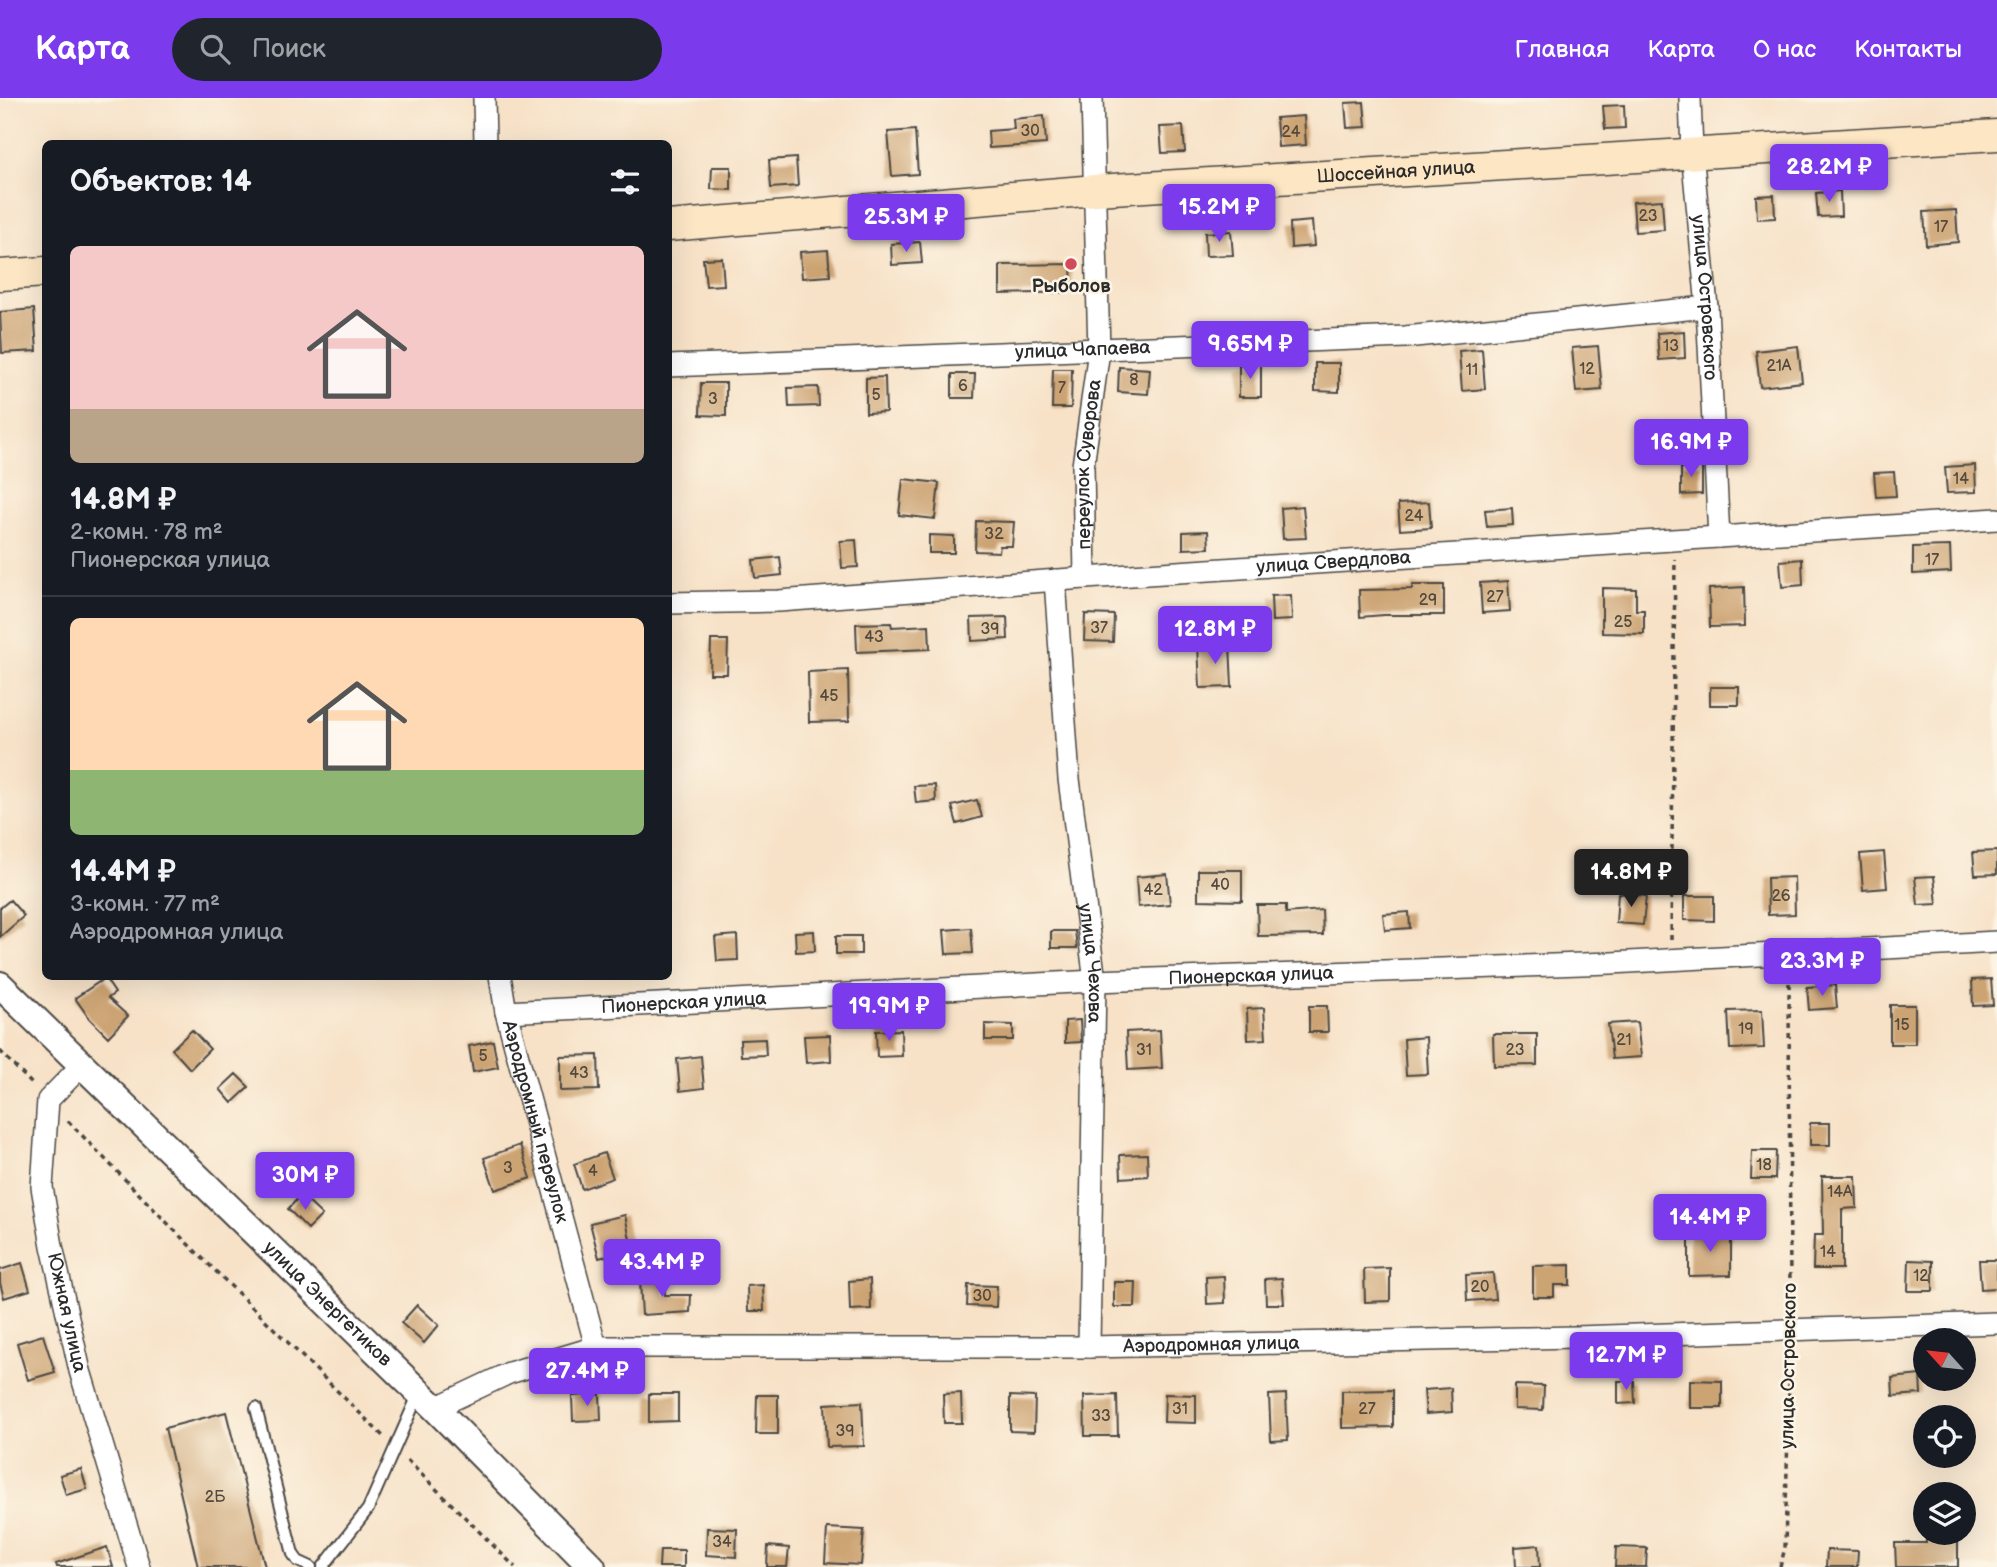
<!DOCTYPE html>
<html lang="ru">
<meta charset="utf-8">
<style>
:root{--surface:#171b24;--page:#20242c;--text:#f1f3f6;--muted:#9ea1a6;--line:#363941;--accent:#7c3aed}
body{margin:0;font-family:"Balsamiq Sans",sans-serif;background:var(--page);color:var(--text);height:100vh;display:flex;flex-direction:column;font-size:26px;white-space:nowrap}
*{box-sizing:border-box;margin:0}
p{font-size:23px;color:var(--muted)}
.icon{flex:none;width:38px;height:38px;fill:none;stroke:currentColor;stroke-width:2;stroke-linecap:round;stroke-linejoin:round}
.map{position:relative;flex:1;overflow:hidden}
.drawer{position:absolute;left:42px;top:42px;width:630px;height:840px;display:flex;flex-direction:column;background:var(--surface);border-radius:10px;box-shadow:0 7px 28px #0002}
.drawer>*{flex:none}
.needle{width:46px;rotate:297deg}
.fabs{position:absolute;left:1913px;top:1230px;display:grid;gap:14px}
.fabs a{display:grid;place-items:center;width:63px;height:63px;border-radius:50%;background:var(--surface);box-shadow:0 7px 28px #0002;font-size:35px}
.price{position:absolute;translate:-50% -60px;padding:0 16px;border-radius:7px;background:var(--accent);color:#fff;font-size:23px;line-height:46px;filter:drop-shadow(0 2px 4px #0008)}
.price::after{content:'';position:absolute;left:50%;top:42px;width:21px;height:16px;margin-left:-10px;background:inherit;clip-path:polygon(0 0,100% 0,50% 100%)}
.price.active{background:#222;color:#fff}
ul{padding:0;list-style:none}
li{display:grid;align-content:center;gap:14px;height:371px;padding:0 28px}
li+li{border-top:2px solid var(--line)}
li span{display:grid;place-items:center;height:217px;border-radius:10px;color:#555}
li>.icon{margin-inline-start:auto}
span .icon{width:126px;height:126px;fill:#fffc;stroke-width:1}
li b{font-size:30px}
h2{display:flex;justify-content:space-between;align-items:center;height:84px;padding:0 28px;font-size:30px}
header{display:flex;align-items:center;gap:42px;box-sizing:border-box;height:98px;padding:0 35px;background:var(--accent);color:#fff}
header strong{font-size:33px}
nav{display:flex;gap:38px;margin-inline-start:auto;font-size:24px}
.search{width:490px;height:63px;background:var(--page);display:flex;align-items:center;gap:18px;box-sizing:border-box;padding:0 24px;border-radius:38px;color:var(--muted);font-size:26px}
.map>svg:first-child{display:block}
.building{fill:#cca372}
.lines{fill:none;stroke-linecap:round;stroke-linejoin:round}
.service-casing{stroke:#4a4643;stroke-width:14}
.minor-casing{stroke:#4a4643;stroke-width:24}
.tertiary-casing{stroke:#4a4643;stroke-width:30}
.secondary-casing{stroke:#4a4643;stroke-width:33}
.path{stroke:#4a4643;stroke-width:3.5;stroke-dasharray:5 5;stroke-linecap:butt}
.service{stroke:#fff;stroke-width:10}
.minor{stroke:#fff;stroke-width:21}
.tertiary{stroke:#fff;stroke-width:26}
.secondary{stroke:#fce6c4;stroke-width:30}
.poi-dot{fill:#d1495b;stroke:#fcf5e5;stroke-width:2.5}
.labels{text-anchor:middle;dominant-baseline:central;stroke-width:5;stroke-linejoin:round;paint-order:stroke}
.number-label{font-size:16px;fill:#53493d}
.street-label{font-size:19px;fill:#2b2b2b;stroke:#fcf5e5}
.poi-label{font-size:19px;font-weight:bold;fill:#2b2b2b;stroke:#fcf5e5}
</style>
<header>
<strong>Карта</strong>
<div class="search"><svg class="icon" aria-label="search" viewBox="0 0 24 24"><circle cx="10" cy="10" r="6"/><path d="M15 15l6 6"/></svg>Поиск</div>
<nav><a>Главная</a><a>Карта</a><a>О нас</a><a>Контакты</a></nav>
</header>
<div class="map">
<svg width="1997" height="1469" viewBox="0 0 1997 1469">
<rect width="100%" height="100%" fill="#fcf5e5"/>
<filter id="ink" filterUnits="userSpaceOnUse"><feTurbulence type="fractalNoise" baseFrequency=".0143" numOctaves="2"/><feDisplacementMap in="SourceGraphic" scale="14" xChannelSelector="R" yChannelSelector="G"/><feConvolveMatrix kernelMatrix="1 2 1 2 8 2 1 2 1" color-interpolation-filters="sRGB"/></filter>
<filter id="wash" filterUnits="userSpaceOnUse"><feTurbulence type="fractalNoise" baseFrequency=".00686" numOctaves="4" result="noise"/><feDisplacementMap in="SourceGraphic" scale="28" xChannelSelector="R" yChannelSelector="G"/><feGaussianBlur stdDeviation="1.57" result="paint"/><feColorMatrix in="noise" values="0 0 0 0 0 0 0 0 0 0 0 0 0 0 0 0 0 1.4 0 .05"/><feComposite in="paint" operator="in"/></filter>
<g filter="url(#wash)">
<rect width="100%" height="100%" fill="#f7e2c8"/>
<g id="blocks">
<path class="building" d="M1364,4L1366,29L1347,30L1345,5Z
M1624,7L1625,30L1605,31L1603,8Z
M1044,18L1046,46L989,50L988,33L1014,31L1013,21Z
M1304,18L1306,47L1278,49L1276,20Z
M1183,28L1185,54L1162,55L1160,29Z
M915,32L918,76L892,78L888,34Z
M796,60L798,88L771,90L769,62Z
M712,69H731V92L711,91Z
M1840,93L1841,118L1818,119L1816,95Z
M1774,97L1775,120L1757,121L1756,98Z
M1662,102L1664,132L1635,134L1633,104Z
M1956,112L1958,144L1926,147L1924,114Z
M1312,123L1314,148L1291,150L1290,125Z
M1231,133L1233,157L1206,158L1205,135Z
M920,144L922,165L892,167L891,146Z
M828,152L830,178L802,180L800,154Z
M722,160L724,187L706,188L703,161Z
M1071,166L1072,194L1000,196V167Z
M34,211L37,253L2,255L0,214Z
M1684,233L1685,260L1659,262L1657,235Z
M1598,248L1602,292L1576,294L1572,250Z
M1798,248L1802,284L1760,289L1756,253Z
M1482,251L1485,291L1462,293L1459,253Z
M1315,265H1339V294L1315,293Z
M1239,266H1261V299H1239Z
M1119,269L1150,271L1148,296L1118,294Z
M1053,271H1072L1071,310H1052Z
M952,276H975L974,300H952Z
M885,279L886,314L866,315V280Z
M701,285H726V318L700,317Z
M818,289L819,308L789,309L788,290Z
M1681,366H1702V396L1681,397Z
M1975,367L1976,394L1947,395L1945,369Z
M1894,374L1896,398L1876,399L1874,375Z
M903,381L939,385L935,421L899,417Z
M1429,404L1431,430L1400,432L1398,406Z
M1303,408L1306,440L1283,441L1281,410Z
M1512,410L1513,427L1487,429L1485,412Z
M976,423L1014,424L1012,448H1000L999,454L975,453Z
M1208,433L1209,450L1183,451V434Z
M929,437L954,438V455H929Z
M856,442L858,469L842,470L840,443Z
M1950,448L1951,474L1913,476V449Z
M780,459L782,477L755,480L753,462Z
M1802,461L1803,487L1782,489L1780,463Z
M1508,483L1510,513L1482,515L1480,485Z
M1412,487H1444V517H1384L1360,519L1359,492L1412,491Z
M1744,489L1745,528L1710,529L1709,491Z
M1602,490L1636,491V512H1644V536L1602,535Z
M1291,497L1292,522L1272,523L1271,498Z
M1085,516L1114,517L1113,544L1084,543Z
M1007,519L1008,541L972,543L971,520Z
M891,525L892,529L929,527L930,551L857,554L856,526Z
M711,542H728L727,576H710Z
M1230,545L1232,589L1200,590L1198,546Z
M848,572L849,623L809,624L808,574Z
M1710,589H1739V607H1710Z
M935,687L936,703L916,705L914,688Z
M977,702L982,719L957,726L952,708Z
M1997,753V776L1975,777L1973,754Z
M1884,754L1887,790L1863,792L1860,756Z
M1198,772H1242V803L1198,802Z
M1167,776L1170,806L1138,809L1136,779Z
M1934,778L1937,806L1918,807L1915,779Z
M1794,779L1795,816L1768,817L1767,780Z
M1618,795L1646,798L1643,827L1616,825Z
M1684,798H1714V823L1684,822Z
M10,802L24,818L0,839V810Z
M1257,807H1286V815L1322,812L1323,837L1258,838Z
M1409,814L1410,830L1385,832L1383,816Z
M971,830L973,855L946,856L944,832Z
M814,833L815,853L796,854L795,834Z
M1051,833H1075L1077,850H1051Z
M737,837L738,862L717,863L715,839Z
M836,838H861V856H836Z
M105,880L115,895L108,900L128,918L108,939L89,920L75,900Z
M1991,881L1993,907L1973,908L1972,882Z
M1835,887L1837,910L1809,912L1807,889Z
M1890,907H1915V946H1890Z
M1309,908H1327L1328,934H1309Z
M1264,910L1266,941L1248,942L1247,911Z
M1762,912L1764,950L1730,951L1728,913Z
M1080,922L1081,944L1065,945V923Z
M1637,924L1641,959L1612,961L1608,926Z
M985,926L1013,927V942H985Z
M192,932L210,951L190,971L172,951Z
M901,932L902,958L877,959L876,933Z
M1160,932L1162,970L1128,972L1126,934Z
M1493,936H1537V967L1494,968Z
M830,937L831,963L806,965L804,938Z
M1426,939L1428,976L1406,977L1404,941Z
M765,941L766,957L741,958L740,942Z
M493,943L498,969L473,974L469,948Z
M598,957L599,992L560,993V958Z
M701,958L704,990L680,993L677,961Z
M236,976L249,989L232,1005L220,991Z
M1810,1025H1830V1047H1810Z
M520,1047L531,1080L495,1092L484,1060Z
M1752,1053H1776L1775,1081H1751Z
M604,1055L613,1080L582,1091L574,1066Z
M1147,1056L1148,1078L1121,1080L1120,1057Z
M1822,1078H1856L1857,1110L1842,1111V1171H1813L1814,1137H1823Z
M301,1097L322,1117L308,1131L288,1111Z
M625,1117L632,1151L599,1160L590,1125Z
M1689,1135H1731V1177L1689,1178Z
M1909,1162L1933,1163V1193H1908Z
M1979,1162H1997V1190L1981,1191Z
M22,1165L30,1192L4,1200L0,1185V1172Z
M1570,1167V1187H1554V1199H1533V1168Z
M1390,1170V1203L1365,1204L1364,1171Z
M1493,1175L1495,1201L1467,1203L1466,1177Z
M1224,1178L1225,1205L1207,1206L1206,1179Z
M1282,1180L1284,1206H1266L1265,1181Z
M664,1181L665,1197H691L690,1214L642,1217L640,1183Z
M870,1181L871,1211L850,1212L849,1183Z
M1114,1184H1136L1135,1209H1114Z
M763,1187L764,1213H748L747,1188Z
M968,1187L997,1188L996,1209L967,1208Z
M417,1207L439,1227L424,1245L401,1225Z
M43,1237L55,1274L28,1282L17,1245Z
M1920,1277L1921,1296L1893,1298L1892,1280Z
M1690,1282L1722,1283V1310H1690Z
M1618,1283H1634L1635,1305L1618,1306Z
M1515,1287L1544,1288L1543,1312L1515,1311Z
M1451,1290L1452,1314L1426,1316L1424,1292Z
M1393,1292V1329L1342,1330V1293Z
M961,1295L962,1325H944L943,1296Z
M600,1296L601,1322L573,1323L572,1298Z
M649,1296H678V1323L649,1324Z
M1165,1296L1196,1297V1325L1164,1324Z
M1286,1296L1288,1342L1271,1343L1269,1297Z
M757,1297H778V1336H756Z
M1117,1297L1118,1338H1085L1084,1298Z
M1010,1298L1035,1299L1034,1334L1010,1333Z
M862,1304L864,1348L827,1349L825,1306Z
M226,1314L265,1469H198L165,1330Z
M81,1371L87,1391L66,1397L60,1377Z
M707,1430L737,1431L736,1459L706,1457Z
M827,1430L864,1432L861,1467L825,1465Z
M1926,1435H1958V1469H1896L1895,1445H1926Z
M1539,1447L1540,1469H1516L1515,1449Z
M768,1448L789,1450L787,1469H767Z
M107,1449L113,1469H57L56,1466Z
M1616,1449L1647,1450L1646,1469H1615Z
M660,1452H684V1469H659Z
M1827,1452L1858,1453L1857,1469H1826Z"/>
</g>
</g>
<g filter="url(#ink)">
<use href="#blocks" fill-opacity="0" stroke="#4a4643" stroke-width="2"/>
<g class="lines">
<defs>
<path id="service" d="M256,1310L293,1456L298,1463L311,1469
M323,1469L368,1411L419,1295"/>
<g id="minor">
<path d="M484,0L485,46"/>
<path id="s1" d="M1690,0L1692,54L1707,209L1719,439"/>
<path id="s2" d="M668,268L1405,239L1707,209"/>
<path id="s3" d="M1085,480L1083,368L1099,252L1092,0"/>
<path id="s4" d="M1055,482L1069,681L1095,883L1089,1249"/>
<path id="s5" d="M668,505L779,503L1085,480L1997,421"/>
<path id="s6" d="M500,878L506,914L596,1249"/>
<path id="s7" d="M506,914L1095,883L1611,865L1997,844"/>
<path id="s8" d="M82,967L48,1002L42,1089L52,1148L80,1273L139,1469"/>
<path id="s9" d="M435,1310L509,1275L596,1249H1089L1576,1239L1997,1225"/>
</g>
<g id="tertiary">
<path id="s10" d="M0,887L435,1310L592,1469"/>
</g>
<g id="secondary">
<path id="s11" d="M668,128L1096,92L1997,37"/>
<path d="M0,177L46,174"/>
</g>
</defs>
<use href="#service" class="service-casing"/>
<use href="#minor" class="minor-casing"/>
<use href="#tertiary" class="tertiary-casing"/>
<use href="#secondary" class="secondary-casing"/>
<path class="path" d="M1671,842L1675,461
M1789,875L1790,1210
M0,953L33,987
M68,1023L181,1139L384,1339
M407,1362L515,1469
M1780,1469L1785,1450L1790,1253"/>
<use href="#service" class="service"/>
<use href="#minor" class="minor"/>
<use href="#tertiary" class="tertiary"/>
<use href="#secondary" class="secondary"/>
</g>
</g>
<circle class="poi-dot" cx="1071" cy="166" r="7"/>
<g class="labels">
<g class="number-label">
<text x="1030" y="33">30</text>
<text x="1291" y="34">24</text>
<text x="1648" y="118">23</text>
<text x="1941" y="129">17</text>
<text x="1671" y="248">13</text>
<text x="1779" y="268">21А</text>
<text x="1587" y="271">12</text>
<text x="1472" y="272">11</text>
<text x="1134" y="282">8</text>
<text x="963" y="288">6</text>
<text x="1062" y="290">7</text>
<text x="876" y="297">5</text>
<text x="713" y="301">3</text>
<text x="1961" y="381">14</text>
<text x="1414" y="418">24</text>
<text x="994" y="436">32</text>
<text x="1932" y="462">17</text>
<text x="1495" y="499">27</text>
<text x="1428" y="502">29</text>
<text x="1623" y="524">25</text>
<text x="1099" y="530">37</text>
<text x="990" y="531">39</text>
<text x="874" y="539">43</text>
<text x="829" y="598">45</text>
<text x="1220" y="787">40</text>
<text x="1153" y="792">42</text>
<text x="1781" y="798">26</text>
<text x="1902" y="927">15</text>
<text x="1746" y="931">19</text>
<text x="1624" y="942">21</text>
<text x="1144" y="952">31</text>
<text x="1515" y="952">23</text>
<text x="483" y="958">5</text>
<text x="579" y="975">43</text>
<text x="1764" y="1067">18</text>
<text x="508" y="1070">3</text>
<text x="593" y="1073">4</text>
<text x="1840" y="1094">14А</text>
<text x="1828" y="1154">14</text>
<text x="1921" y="1178">12</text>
<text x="1480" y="1189">20</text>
<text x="982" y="1198">30</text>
<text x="1180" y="1311">31</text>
<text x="1367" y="1311">27</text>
<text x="1101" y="1318">33</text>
<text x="845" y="1333">39</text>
<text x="215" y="1399">2Б</text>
<text x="722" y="1444">34</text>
</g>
<g class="street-label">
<text stroke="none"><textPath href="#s11" startOffset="730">Шоссейная улица</textPath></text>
<text stroke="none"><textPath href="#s1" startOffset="200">улица Островского</textPath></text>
<text stroke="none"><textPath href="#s2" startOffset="415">улица Чапаева</textPath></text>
<text stroke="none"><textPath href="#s3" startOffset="114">переулок Суворова</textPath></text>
<text stroke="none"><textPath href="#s5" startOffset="667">улица Свердлова</textPath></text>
<text stroke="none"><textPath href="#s4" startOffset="385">улица Чехова</textPath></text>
<text stroke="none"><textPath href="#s7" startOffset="746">Пионерская улица</textPath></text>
<text stroke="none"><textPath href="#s7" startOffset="178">Пионерская улица</textPath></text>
<text stroke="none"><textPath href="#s6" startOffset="150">Аэродромный переулок</textPath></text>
<text stroke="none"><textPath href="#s10" startOffset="457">улица Энергетиков</textPath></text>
<text stroke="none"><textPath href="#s8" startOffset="264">Южная улица</textPath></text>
<text stroke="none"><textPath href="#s9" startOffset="788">Аэродромная улица</textPath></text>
<text transform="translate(1789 1268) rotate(-89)">улица Островского</text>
</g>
<g class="poi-label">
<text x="1071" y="188">Рыболов</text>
</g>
</g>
</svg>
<div class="fabs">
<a><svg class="needle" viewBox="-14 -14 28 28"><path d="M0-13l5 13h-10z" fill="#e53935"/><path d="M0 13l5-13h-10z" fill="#9ea1a6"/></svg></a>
<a><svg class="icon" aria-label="locate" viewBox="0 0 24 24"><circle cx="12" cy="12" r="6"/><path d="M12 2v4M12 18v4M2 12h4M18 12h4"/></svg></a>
<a><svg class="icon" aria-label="layers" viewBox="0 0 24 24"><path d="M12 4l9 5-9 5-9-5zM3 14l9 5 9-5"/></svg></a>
</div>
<b class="price" style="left:1829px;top:106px">28.2M ₽</b>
<b class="price" style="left:1219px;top:146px">15.2M ₽</b>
<b class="price" style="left:906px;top:156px">25.3M ₽</b>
<b class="price" style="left:1250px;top:283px">9.65M ₽</b>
<b class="price" style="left:1691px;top:381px">16.9M ₽</b>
<b class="price" style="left:1215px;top:568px">12.8M ₽</b>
<b class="price active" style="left:1631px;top:811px">14.8M ₽</b>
<b class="price" style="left:1822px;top:900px">23.3M ₽</b>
<b class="price" style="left:889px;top:945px">19.9M ₽</b>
<b class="price" style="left:305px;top:1114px">30M ₽</b>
<b class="price" style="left:1710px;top:1156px">14.4M ₽</b>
<b class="price" style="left:662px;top:1201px">43.4M ₽</b>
<b class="price" style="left:1626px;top:1294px">12.7M ₽</b>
<b class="price" style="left:587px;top:1310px">27.4M ₽</b>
<section class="drawer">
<h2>Объектов: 14<svg class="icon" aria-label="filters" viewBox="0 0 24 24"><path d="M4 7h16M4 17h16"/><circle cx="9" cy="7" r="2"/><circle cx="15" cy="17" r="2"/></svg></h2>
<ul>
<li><span style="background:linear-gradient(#f6c9c9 75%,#b9a48a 0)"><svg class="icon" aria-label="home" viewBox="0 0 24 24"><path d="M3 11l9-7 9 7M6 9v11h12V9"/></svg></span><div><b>14.8M ₽</b><p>2-комн. · 78 m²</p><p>Пионерская улица</p></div></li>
<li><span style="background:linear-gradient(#ffd9b3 70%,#8fb573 0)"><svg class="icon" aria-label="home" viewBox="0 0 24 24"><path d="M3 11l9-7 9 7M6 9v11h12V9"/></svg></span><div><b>14.4M ₽</b><p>3-комн. · 77 m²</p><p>Аэродромная улица</p></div></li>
</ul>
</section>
</div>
